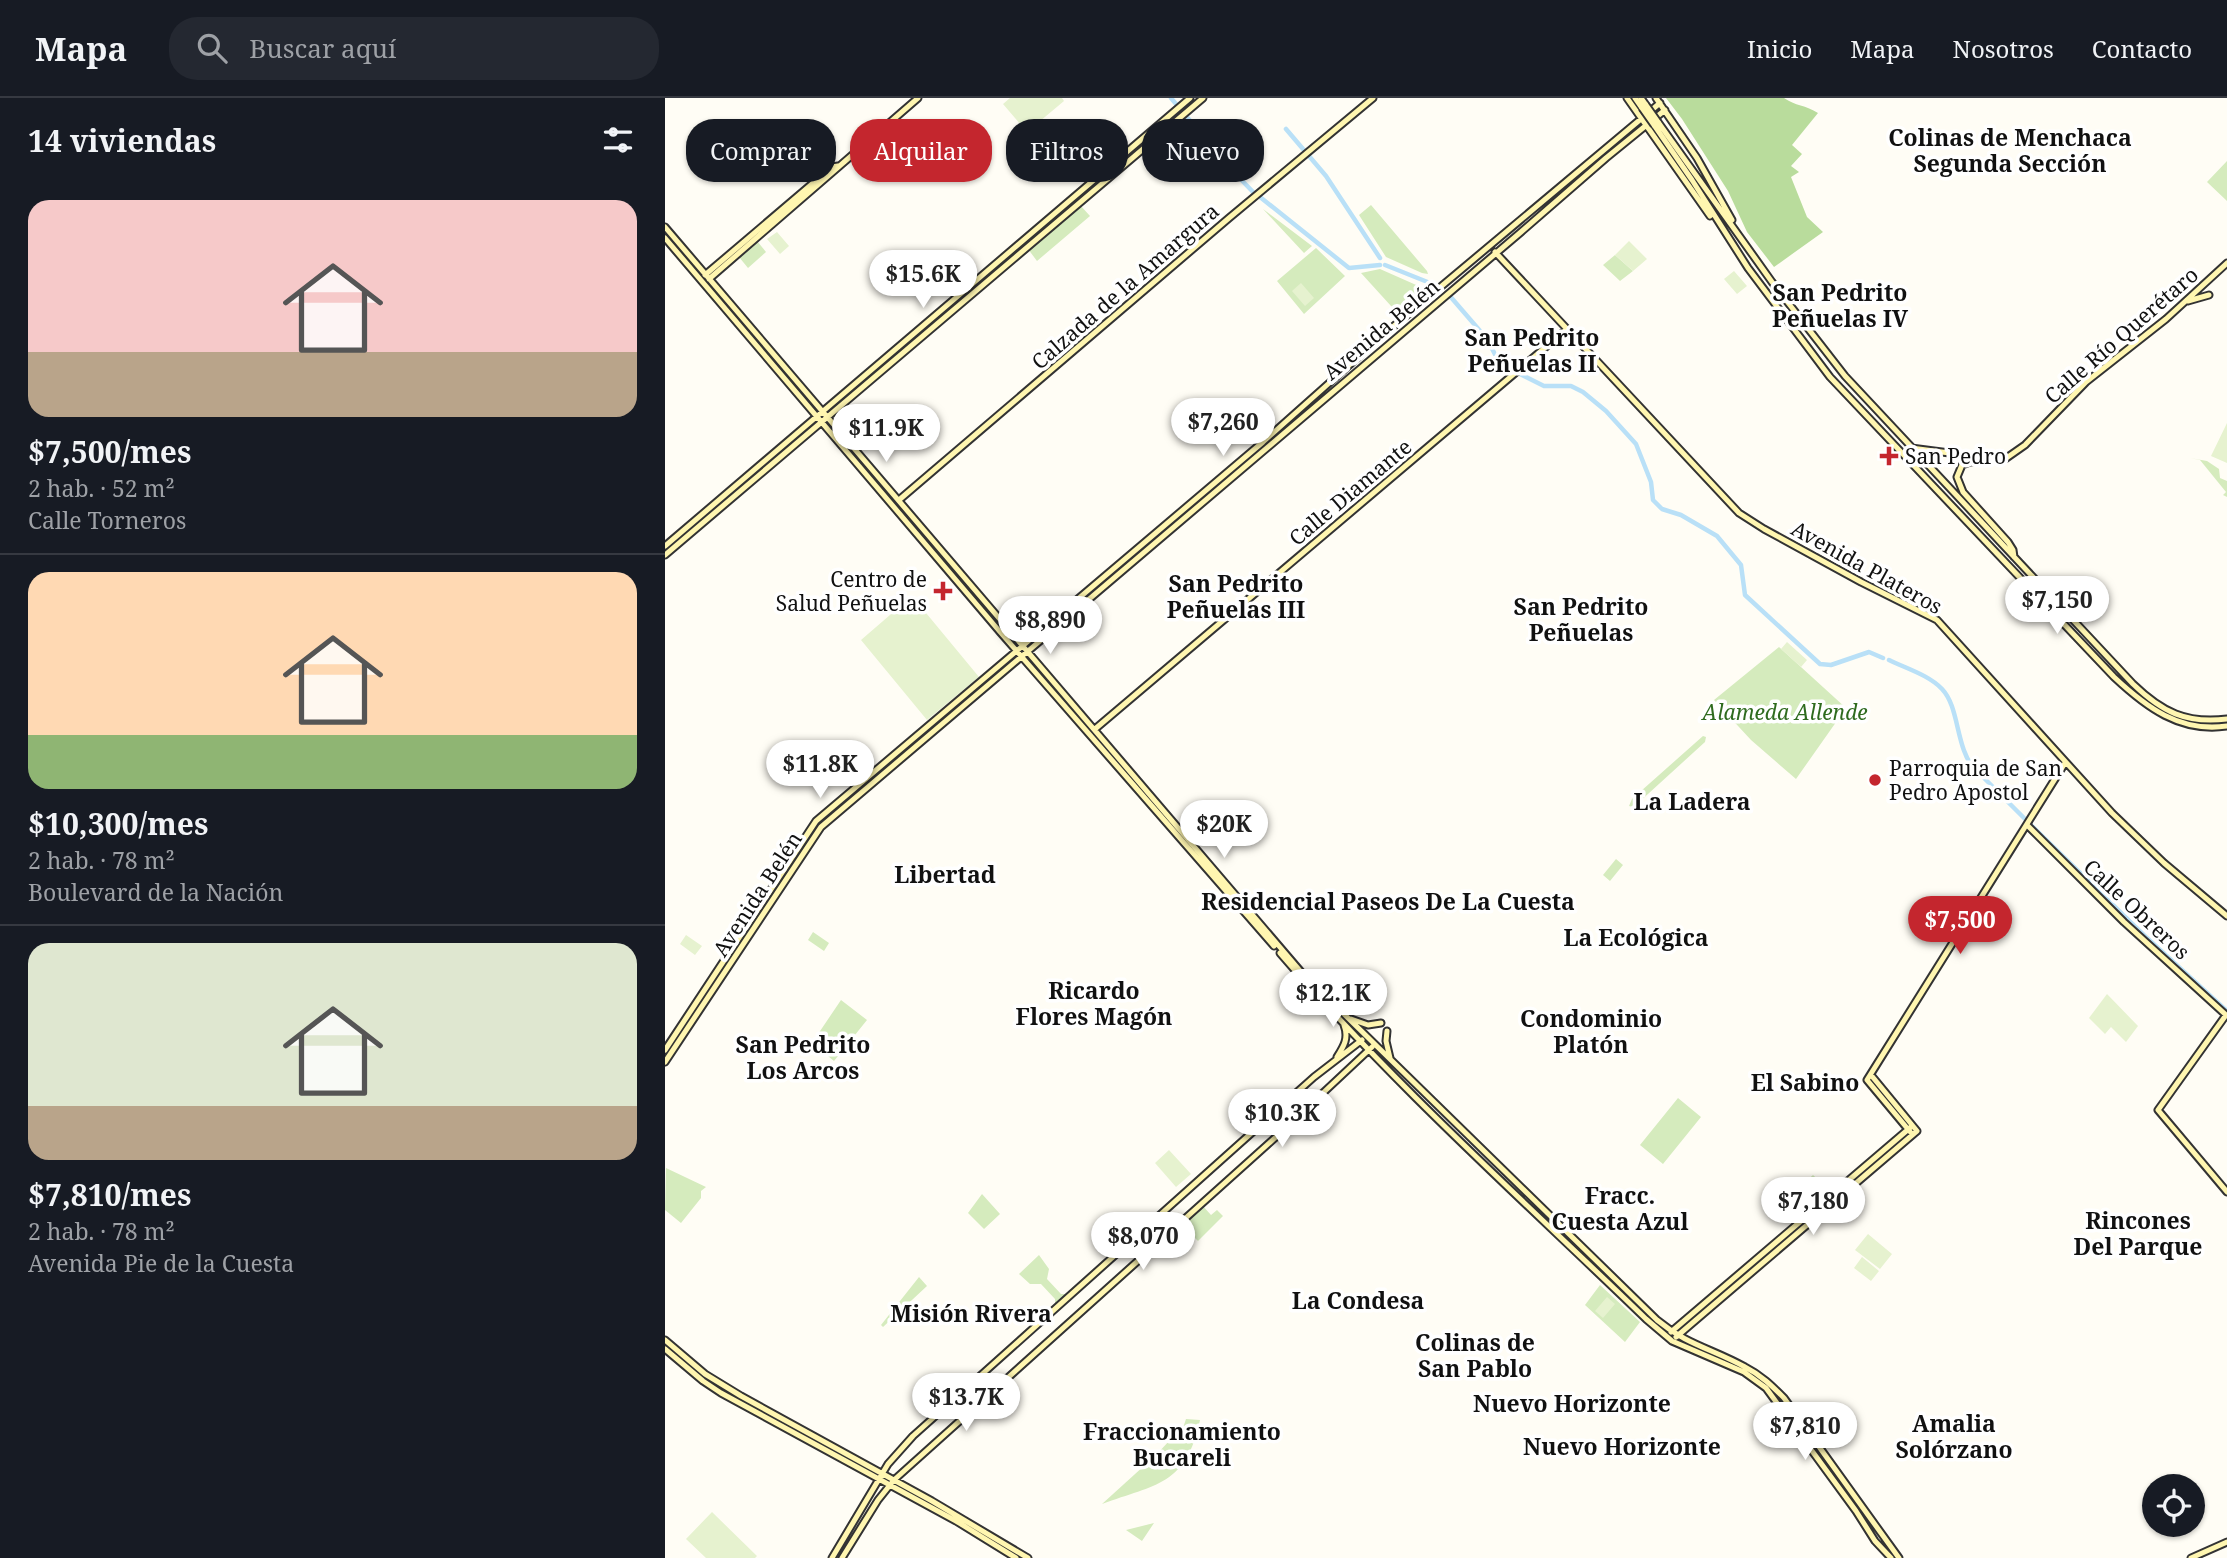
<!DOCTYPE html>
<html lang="es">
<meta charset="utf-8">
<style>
:root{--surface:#171b24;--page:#242831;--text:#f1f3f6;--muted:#9ea1a6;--line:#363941;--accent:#c4262e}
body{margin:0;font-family:"Noto Serif",serif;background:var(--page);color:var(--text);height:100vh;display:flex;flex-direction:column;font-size:26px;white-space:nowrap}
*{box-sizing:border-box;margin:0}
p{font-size:23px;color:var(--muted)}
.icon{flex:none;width:38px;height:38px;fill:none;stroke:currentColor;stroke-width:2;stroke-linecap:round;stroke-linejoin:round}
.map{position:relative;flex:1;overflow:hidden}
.sheet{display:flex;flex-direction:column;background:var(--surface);width:665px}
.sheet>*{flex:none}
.hud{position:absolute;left:21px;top:21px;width:665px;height:63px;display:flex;gap:14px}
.buttons{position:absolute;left:1477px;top:1376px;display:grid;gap:14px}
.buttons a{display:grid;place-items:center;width:63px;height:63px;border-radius:50%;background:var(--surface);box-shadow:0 2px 5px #0004;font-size:35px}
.price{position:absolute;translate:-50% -60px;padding:0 16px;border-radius:24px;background:#fff;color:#222;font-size:23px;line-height:46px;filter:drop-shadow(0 2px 4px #0008)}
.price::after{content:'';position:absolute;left:50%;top:42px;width:21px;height:16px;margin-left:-10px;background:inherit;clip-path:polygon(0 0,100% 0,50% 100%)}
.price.selected{background:var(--accent);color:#fff}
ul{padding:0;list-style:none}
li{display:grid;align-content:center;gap:14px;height:371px;padding:0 28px}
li+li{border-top:2px solid var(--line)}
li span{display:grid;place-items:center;height:217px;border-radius:21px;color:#555}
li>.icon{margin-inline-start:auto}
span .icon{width:126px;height:126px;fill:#fffc;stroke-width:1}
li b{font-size:30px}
h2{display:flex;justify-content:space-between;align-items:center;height:84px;padding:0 28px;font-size:30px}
.chip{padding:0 24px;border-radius:28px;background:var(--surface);box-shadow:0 2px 5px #0004;font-size:24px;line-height:63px}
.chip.selected{background:var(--accent);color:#fff}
header{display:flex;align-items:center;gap:42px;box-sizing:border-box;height:98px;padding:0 35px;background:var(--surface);border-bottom:2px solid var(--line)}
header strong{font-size:33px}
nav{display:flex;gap:38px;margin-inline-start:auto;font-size:24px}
.search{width:490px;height:63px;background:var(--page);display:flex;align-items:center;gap:18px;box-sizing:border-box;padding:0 24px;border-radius:28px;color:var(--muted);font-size:26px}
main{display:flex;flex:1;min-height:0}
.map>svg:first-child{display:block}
.green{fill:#d5ebbd}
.forest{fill:#b9dc9c}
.pitch{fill:#e6f2cf}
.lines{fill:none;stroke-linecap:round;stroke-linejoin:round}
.canal{stroke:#b9e0f7;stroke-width:4.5}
.secondary-casing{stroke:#333;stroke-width:9}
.secondary{stroke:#fff6b0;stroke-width:5}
.secondary-bridge-casing{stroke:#333;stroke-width:9;stroke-linecap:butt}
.secondary-bridge{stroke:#fff6b0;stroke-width:5}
.poi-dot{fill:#c4262e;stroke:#fff;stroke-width:2.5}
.labels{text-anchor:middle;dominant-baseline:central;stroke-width:7;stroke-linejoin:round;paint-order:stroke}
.street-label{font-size:21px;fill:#111;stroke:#fff}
.poi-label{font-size:21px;fill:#111;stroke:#fff;text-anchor:start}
.park-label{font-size:21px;font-style:italic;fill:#2f6b1f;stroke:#fff}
.neighbourhood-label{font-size:23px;font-weight:bold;fill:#111;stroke:#fff}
</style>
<header>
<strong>Mapa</strong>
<div class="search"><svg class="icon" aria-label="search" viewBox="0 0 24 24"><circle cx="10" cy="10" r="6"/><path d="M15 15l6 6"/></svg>Buscar aquí</div>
<nav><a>Inicio</a><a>Mapa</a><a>Nosotros</a><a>Contacto</a></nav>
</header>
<main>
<section class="sheet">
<h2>14 viviendas<svg class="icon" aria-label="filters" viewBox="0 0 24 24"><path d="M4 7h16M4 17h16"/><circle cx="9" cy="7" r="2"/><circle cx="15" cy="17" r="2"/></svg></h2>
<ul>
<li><span style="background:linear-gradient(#f6c9c9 70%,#b9a48a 0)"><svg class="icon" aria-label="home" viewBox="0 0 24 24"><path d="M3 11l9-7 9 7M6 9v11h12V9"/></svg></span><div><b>$7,500/mes</b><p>2 hab. · 52 m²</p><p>Calle Torneros</p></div></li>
<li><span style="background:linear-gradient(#ffd9b3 75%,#8fb573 0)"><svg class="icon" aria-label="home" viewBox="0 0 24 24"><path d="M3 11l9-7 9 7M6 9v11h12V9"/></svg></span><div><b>$10,300/mes</b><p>2 hab. · 78 m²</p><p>Boulevard de la Nación</p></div></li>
<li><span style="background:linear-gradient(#dfe7d0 75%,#b9a48a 0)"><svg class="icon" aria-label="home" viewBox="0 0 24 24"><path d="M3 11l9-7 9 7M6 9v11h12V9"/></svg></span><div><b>$7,810/mes</b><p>2 hab. · 78 m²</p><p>Avenida Pie de la Cuesta</p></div></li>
</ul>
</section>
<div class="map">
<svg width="1562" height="1460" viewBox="0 0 1562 1460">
<rect width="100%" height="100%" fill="#fffdf5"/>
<path class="green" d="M1562,63V103L1542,84Z
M415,107L425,118L372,163L363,151Z
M706,107L762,173L763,176L757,175L721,159L694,117Z
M598,111L647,148L639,155Z
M92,143L101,154L83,170L74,159Z
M651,150L680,178L639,216L612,183Z
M950,157L968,173L955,183L938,167Z
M715,171L767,194L736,219L696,175Z
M1525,360L1542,363L1554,371L1555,380L1562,383V399L1558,397L1561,394L1535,362Z
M1114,549L1181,610L1131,681L1086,642L1049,602Z
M1038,638L1041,639L1040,644L972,706L968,709L964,708L967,701Z
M951,761L958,767L945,783L938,777Z
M148,834L164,845L159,853L143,842Z
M176,902L202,922L169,963L147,945Z
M1013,1000L1036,1019L998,1066L975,1047Z
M1,1070L41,1089L36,1093V1100L16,1125L0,1112Z
M1148,1077L1167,1095L1156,1105L1135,1089Z
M317,1096L335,1116L319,1131L303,1115Z
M537,1107L546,1117L552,1112L558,1118L533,1143L516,1126Z
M374,1157L384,1171L382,1181L396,1196H408L390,1207V1201L376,1186H365L354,1176Z
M254,1179L262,1188L218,1229L216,1227Z
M935,1187L975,1224L960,1244L920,1207Z
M521,1321L535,1322C521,1388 491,1386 437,1406L491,1357L519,1327Z
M489,1425L477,1443L461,1432Z"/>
<path class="forest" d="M1001,0H1119C1130,8 1141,7 1153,15L1127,47L1137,56L1126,68L1134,74L1126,79L1142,119L1158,134L1109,169L1082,134L1063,93L1017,21Z"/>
<path class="pitch" d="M345,0H397L399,3L362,34L338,6Z
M112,134L124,148L115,156L102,141Z
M964,143L982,161L968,173L950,157Z
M1069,173L1082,188L1072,196L1059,181Z
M636,185L649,200L640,208L627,193Z
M1562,325V365L1546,358Z
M247,498L314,579L262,622L196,542Z
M1122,544L1142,562L1136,569L1116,551Z
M21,837L37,848L30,857L15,846Z
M1442,896L1473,928L1461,944L1446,929L1440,936L1424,920Z
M504,1052L526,1076L511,1089L490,1065Z
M1203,1136L1227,1156L1215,1171L1190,1152Z
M1197,1159L1214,1173L1206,1183L1189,1170Z
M942,1199L950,1206L938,1220L930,1213Z
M47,1414L92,1458L90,1460H41L21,1441Z"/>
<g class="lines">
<path class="canal" d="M506,0L558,62
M621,31L638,51
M644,58L661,78L715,160
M561,66L590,96
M595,99L684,170L715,167
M720,167L775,189
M784,197L822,241L835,266L879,288H906L918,294L941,313L971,346L986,384L988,402L997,411L1016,417L1052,438L1076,467L1080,497L1155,566L1166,567L1204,554L1218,560
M1224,562C1240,570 1264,577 1277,591C1295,610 1290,649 1310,672
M1315,676L1360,721
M1366,727L1482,840L1562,913"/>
<defs>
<path id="secondary" d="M962,0L1045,118
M970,0L977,10
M976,0L981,7
M991,0L1032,60L1067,122
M993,24L1107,184L1180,278L1468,586C1497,614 1521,626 1562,621
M989,27L1027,82L1083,170L1165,279L1449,579C1481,609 1515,635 1562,628
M0,129L637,875L992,1222C1022,1247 1048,1251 1080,1269C1096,1277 1107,1288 1119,1300L1234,1460
M0,140L336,535L609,848
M830,154L1074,415L1099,431L1196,484L1272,522L1447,715L1499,765L1562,818
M40,177L167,69L173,68
M44,181L253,0
M1523,203L1544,197
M1246,350L1323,360
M1340,361L1360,347L1421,284L1501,221L1562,165
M1340,361L1305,364L1297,367L1292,379L1298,394L1343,444L1348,452L1349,459
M234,402L564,120L708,0
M0,448L525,0
M0,457L538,0
M430,631L902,231
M1362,727L1459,824L1561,917L1493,1012L1562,1094
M615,855C728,986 858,1102 981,1221L1007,1243L1079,1274L1101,1290L1191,1413L1210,1443L1226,1460
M686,921L703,927L716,925
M722,933L721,943L725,960
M0,952L151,723L598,344L717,238L995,5
M672,959C679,948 684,940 679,927
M0,964L156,729L856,134L941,60L1000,12
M1247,1036L1202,982L1400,665
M1006,1234L1246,1029
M1011,1239L1252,1033L1206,977
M0,1242L40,1276L76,1298L267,1403L363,1460
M0,1251L38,1283L56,1295L291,1423L351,1460
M296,1297L293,1311L299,1314L305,1311
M167,1460L223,1366L248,1338L649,979L697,942
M177,1460L213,1402L229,1382L612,1038L707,949
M1526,1460L1562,1444"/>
</defs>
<use href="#secondary" class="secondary-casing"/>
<use href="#secondary" class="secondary"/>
<defs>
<path id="secondary-bridge" d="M981,7L993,24
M977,10L989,27"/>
</defs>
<use href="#secondary-bridge" class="secondary-bridge-casing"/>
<use href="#secondary-bridge" class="secondary-bridge"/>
</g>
<g class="poi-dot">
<path d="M1220.5 347.5h7v7h7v7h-7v7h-7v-7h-7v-7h7z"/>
<path d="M274.5 482.5h7v7h7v7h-7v7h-7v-7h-7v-7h7z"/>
<circle cx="1210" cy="682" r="7"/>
</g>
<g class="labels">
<g class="street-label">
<text transform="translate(460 188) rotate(-41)">Calzada de la Amargura</text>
<text transform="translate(716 231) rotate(-40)">Avenida Belén</text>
<text transform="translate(1456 237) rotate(-41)">Calle Río Querétaro</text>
<text transform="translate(685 394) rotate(-40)">Calle Diamante</text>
<text transform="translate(1202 469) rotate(29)">Avenida Plateros</text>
<text transform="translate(92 796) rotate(-57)">Avenida Belén</text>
<text transform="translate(1472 811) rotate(43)">Calle Obreros</text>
</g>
<g class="poi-label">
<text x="1240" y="358">San Pedro</text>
<text x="262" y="481" text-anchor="end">Centro de<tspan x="262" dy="24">Salud Peñuelas</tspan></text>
<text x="1224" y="670">Parroquia de San<tspan x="1224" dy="24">Pedro Apostol</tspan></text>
</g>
<g class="park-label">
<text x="1120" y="614">Alameda Allende</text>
</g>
<g class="neighbourhood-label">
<text x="1345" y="39">Colinas de Menchaca<tspan x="1345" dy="26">Segunda Sección</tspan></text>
<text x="1175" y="194">San Pedrito<tspan x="1175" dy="26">Peñuelas IV</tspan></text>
<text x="867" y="239">San Pedrito<tspan x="867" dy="26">Peñuelas II</tspan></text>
<text x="571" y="485">San Pedrito<tspan x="571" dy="26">Peñuelas III</tspan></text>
<text x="916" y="508">San Pedrito<tspan x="916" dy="26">Peñuelas</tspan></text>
<text x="1027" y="703">La Ladera</text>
<text x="280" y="776">Libertad</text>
<text x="723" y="803">Residencial Paseos De La Cuesta</text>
<text x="971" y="839">La Ecológica</text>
<text x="429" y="892">Ricardo<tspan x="429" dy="26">Flores Magón</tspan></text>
<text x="926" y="920">Condominio<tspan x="926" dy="26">Platón</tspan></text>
<text x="138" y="946">San Pedrito<tspan x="138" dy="26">Los Arcos</tspan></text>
<text x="1140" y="984">El Sabino</text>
<text x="955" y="1097">Fracc.<tspan x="955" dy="26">Cuesta Azul</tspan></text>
<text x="1473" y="1122">Rincones<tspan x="1473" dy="26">Del Parque</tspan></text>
<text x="693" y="1202">La Condesa</text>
<text x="306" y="1215">Misión Rivera</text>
<text x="810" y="1244">Colinas de<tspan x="810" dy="26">San Pablo</tspan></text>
<text x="907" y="1305">Nuevo Horizonte</text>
<text x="1289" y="1325">Amalia<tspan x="1289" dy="26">Solórzano</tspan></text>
<text x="517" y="1333">Fraccionamiento<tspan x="517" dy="26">Bucareli</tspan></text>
<text x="957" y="1348">Nuevo Horizonte</text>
</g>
</g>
</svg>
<div class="buttons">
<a><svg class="icon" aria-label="locate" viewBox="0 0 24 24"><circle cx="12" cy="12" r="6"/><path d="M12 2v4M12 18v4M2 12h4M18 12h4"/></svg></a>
</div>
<b class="price" style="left:258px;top:212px">$15.6K</b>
<b class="price" style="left:558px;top:360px">$7,260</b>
<b class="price" style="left:221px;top:366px">$11.9K</b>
<b class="price" style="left:1392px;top:538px">$7,150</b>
<b class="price" style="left:385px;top:558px">$8,890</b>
<b class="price" style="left:155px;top:702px">$11.8K</b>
<b class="price" style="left:559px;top:762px">$20K</b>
<b class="price selected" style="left:1295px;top:858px">$7,500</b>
<b class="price" style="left:668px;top:931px">$12.1K</b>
<b class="price" style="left:617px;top:1051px">$10.3K</b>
<b class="price" style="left:1148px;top:1139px">$7,180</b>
<b class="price" style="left:478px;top:1174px">$8,070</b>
<b class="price" style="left:301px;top:1335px">$13.7K</b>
<b class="price" style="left:1140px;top:1364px">$7,810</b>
<div class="hud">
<a class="chip">Comprar</a>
<a class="chip selected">Alquilar</a>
<a class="chip">Filtros</a>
<a class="chip">Nuevo</a>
</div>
</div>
</main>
